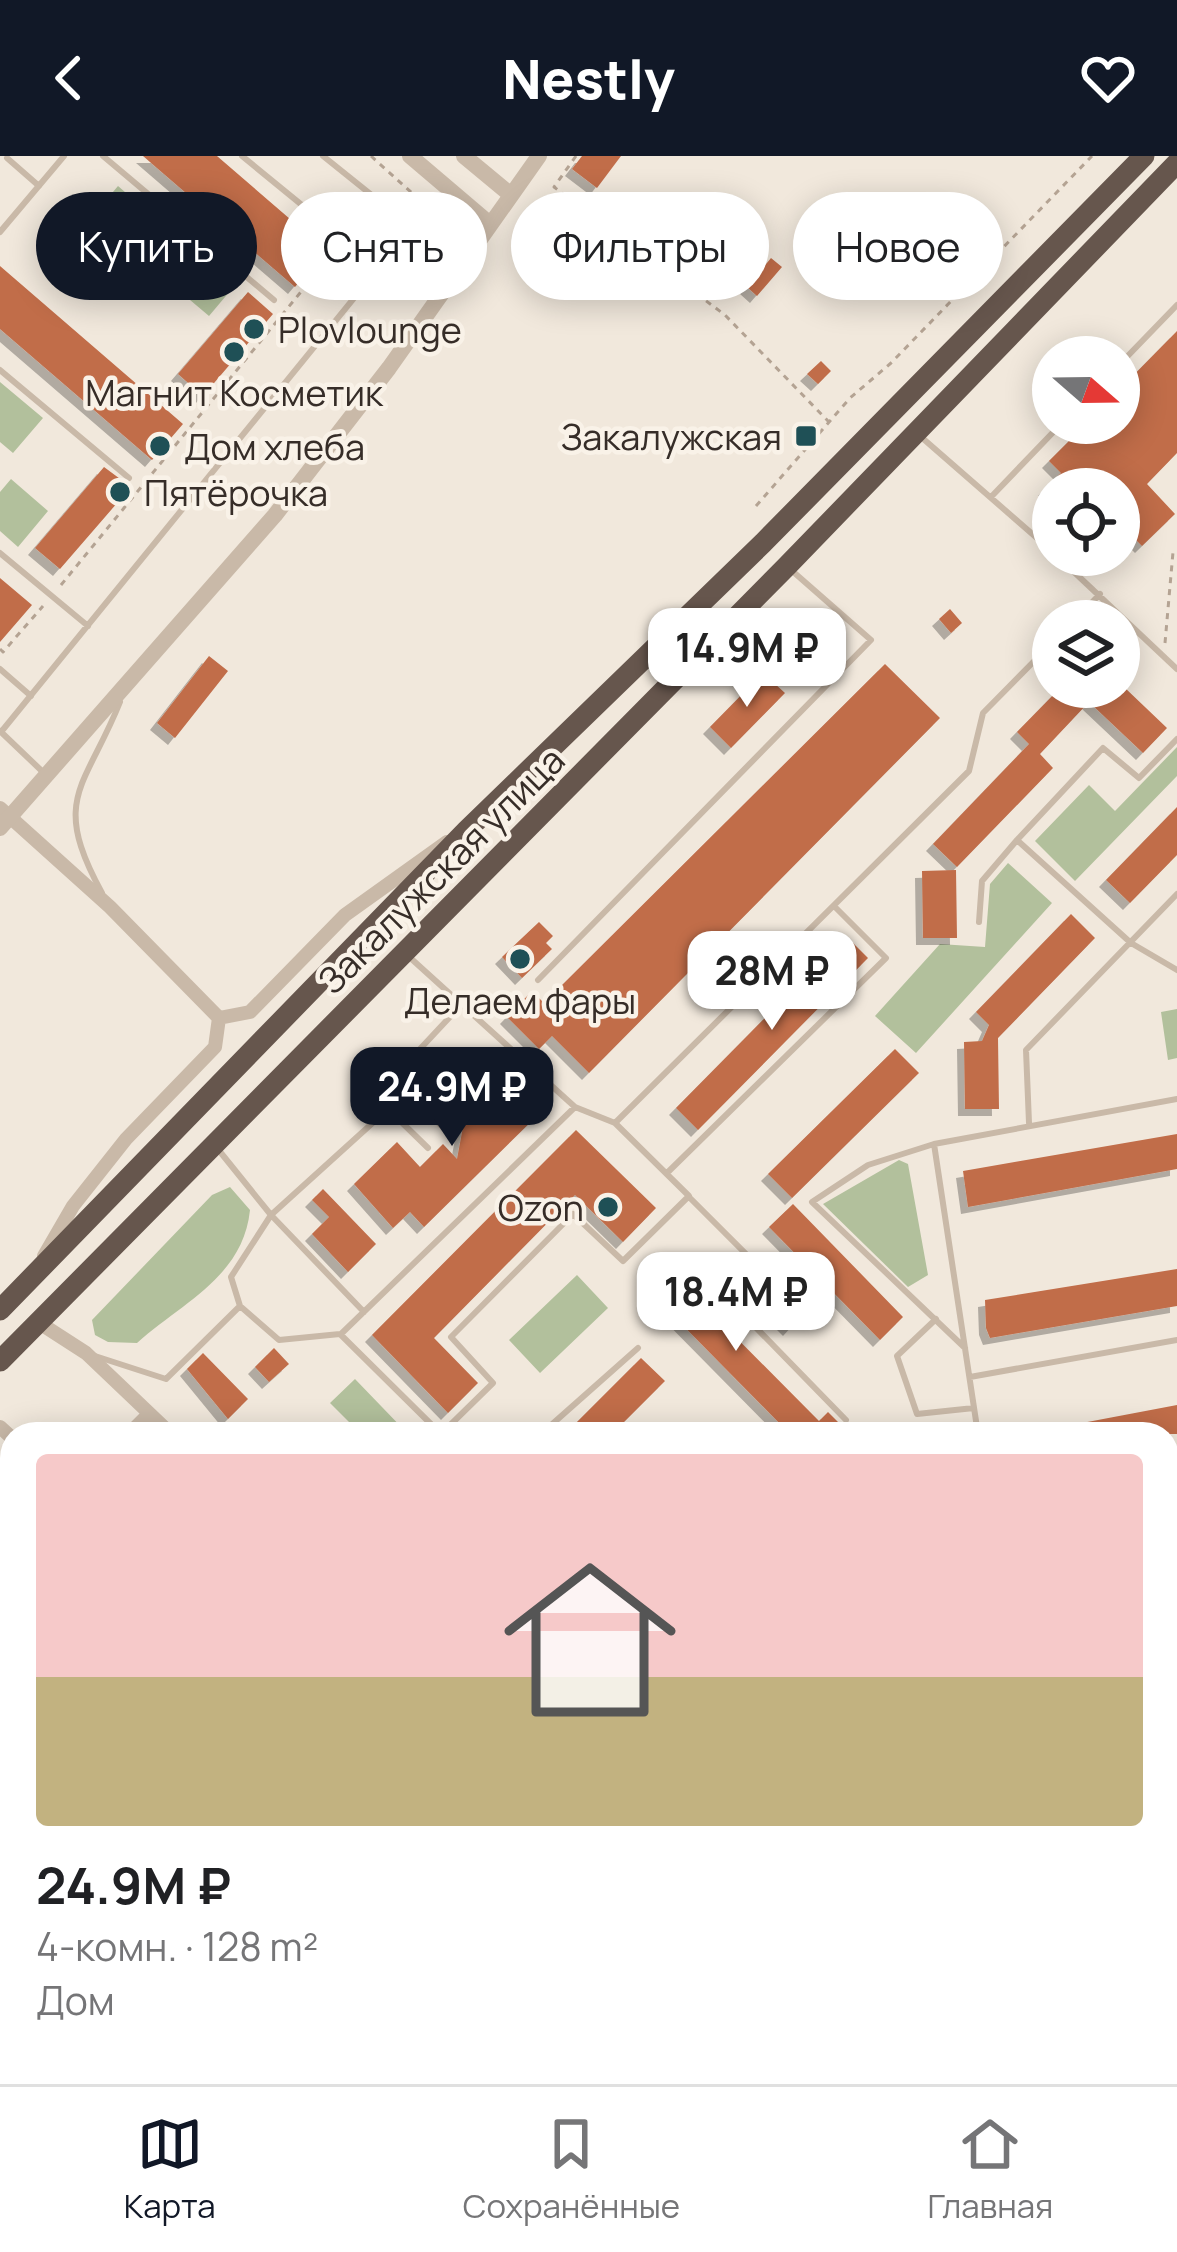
<!DOCTYPE html>
<html lang="ru">
<meta charset="utf-8">
<style>
:root{--surface:#fff;--page:#f6f6f6;--text:#202124;--muted:#757577;--line:#e0e0e0;--accent:#111827}
body{margin:0;font-family:Manrope,sans-serif;background:var(--page);color:var(--text);height:100vh;display:flex;flex-direction:column;font-size:45px;white-space:nowrap}
*{box-sizing:border-box;margin:0}
p{font-size:39px;color:var(--muted)}
.icon{flex:none;width:66px;height:66px;fill:none;stroke:currentColor;stroke-width:2;stroke-linecap:round;stroke-linejoin:round}
.map{position:relative;flex:1;overflow:hidden}
.details{position:absolute;left:0px;top:1266px;width:1179px;height:663px;display:flex;flex-direction:column;background:var(--surface);border-radius:36px 36px 0 0;box-shadow:0 6px 30px #0003}
.details>*{flex:none}
.banner{position:absolute;left:36px;top:36px;width:1107px;height:108px;display:flex;gap:24px}
.needle{width:78px;rotate:110deg}
.tools{position:absolute;left:1032px;top:180px;display:grid;gap:24px}
.tools a{display:grid;place-items:center;width:108px;height:108px;border-radius:50%;background:var(--surface);box-shadow:0 6px 30px #0003;font-size:60px}
.price{position:absolute;translate:-50% -102px;padding:0 27px;border-radius:24px;background:#fff;color:#222;font-size:39px;line-height:78px;filter:drop-shadow(0 3px 6px #0008)}
.price::after{content:'';position:absolute;left:50%;top:72px;width:36px;height:27px;margin-left:-18px;background:inherit;clip-path:polygon(0 0,100% 0,50% 100%)}
.price.current{background:var(--accent);color:#fff}
ul{padding:0;list-style:none}
li{display:grid;align-content:center;gap:24px;height:636px;padding:0 36px}
li span{display:grid;place-items:center;height:372px;border-radius:12px;color:#555}
li>.icon{margin-inline-start:auto}
span .icon{width:216px;height:216px;fill:#fffc;stroke-width:1}
li b{font-size:51px}
.tag{padding:0 42px;border-radius:54px;background:var(--surface);box-shadow:0 6px 30px #0003;font-size:42px;line-height:108px}
.tag.current{background:var(--accent);color:#fff}
header{display:flex;justify-content:space-between;align-items:center;height:156px;padding:0 36px;background:var(--accent);color:#fff;font-size:54px;font-weight:800}
.tabs{display:flex;justify-content:space-around;align-items:center;height:168px;border-top:3px solid var(--line);background:var(--surface);font-size:33px;color:var(--muted)}
.tabs a{display:grid;justify-items:center;gap:6px}
.tabs .current{color:var(--accent)}
.map>svg:first-child{display:block}
.green{fill:#b2c09c}
.building{fill:#c16d4a;filter:url(#shadow)}
.lines{fill:none;stroke-linecap:round;stroke-linejoin:round}
.path{stroke:#b4a393;stroke-width:3;stroke-dasharray:6 6;stroke-linecap:butt}
.service{stroke:#c9b9a8;stroke-width:6}
.minor{stroke:#c9b9a8;stroke-width:14}
.tertiary{stroke:#c9b9a8;stroke-width:16}
.trunk{stroke:#66564d;stroke-width:21}
.poi-dot{fill:#1f5056;stroke:#f9f2e8;stroke-width:4.5}
.labels{text-anchor:middle;dominant-baseline:central;stroke-width:9;stroke-linejoin:round;paint-order:stroke}
.poi-label{font-size:36px;fill:#362d28;stroke:#f9f2e8;text-anchor:start}
.street-label{font-size:36px;fill:#362d28;stroke:#f9f2e8}
</style>
<header><svg class="icon" aria-label="back" viewBox="0 0 24 24"><path d="M15 5l-7 7 7 7"/></svg>Nestly<svg class="icon" aria-label="heart" viewBox="0 0 24 24"><path d="M12 20l-8-8c-3-5 5-10 8-4 3-6 11-1 8 4z"/></svg></header>
<div class="map">
<svg width="1177" height="1928" viewBox="0 0 1177 1928">
<defs>
<filter id="shadow"><feDropShadow dx="-7" dy="7" stdDeviation="0" flood-color="#0004"/></filter>
</defs>
<rect width="100%" height="100%" fill="#f1e8dc"/>
<path class="green" d="M118,30L147,55L120,87L91,62Z
M146,75L169,96L150,118L127,97Z
M204,101L236,128L209,160L177,133Z
M0,226L43,262L13,297L0,286Z
M11,323L48,355L18,391L0,375V336Z
M1177,591V620L1075,725L1035,685L1089,629L1115,655Z
M1008,707L1052,747L916,897L875,860L940,788L985,791L990,728Z
M1177,853V902L1168,904L1161,856Z
M899,1004L908,1008L928,1119L908,1131L823,1048Z
M230,1031L250,1054C243,1121 183,1146 137,1187L108,1186L95,1179L92,1164L212,1039Z
M577,1119L608,1152L540,1217L509,1184Z
M355,1223L408,1278H361L330,1247Z
M1177,1367V1445L1167,1446V1368Z"/>
<path class="building" d="M143,0H217L326,94L295,131Z
M582,0H621L597,32L572,13Z
M771,102L782,111L757,140L747,131Z
M0,110L183,268L152,304L0,173Z
M248,136L273,158L203,240L178,218Z
M1177,175V297L1147,328L1175,358L1142,390L1119,367V333H1045L1061,317L1049,305L1087,267H1119V234Z
M821,205L831,215L818,228L807,218Z
M104,311L131,331L60,413L35,392Z
M0,422L32,449L0,486Z
M950,453L962,467L951,477L939,463Z
M209,500L228,515L175,582L157,567Z
M885,508L940,562L589,917L552,880L539,893L507,861L532,835L544,847Z
M763,517L785,537L731,592L710,571Z
M1061,531H1124L1167,572L1143,597L1089,546L1040,598L1053,612L957,711L933,688L1029,588L1017,576Z
M1177,651V699L1130,747L1106,724Z
M956,714L957,782H923L922,715Z
M1071,758L1095,782L998,882L999,953H965L964,886L982,885L989,869L976,856Z
M539,766L553,780L546,787L552,793L522,822L502,801Z
M846,780L868,802L698,974L676,952Z
M895,893L919,917L792,1042L768,1018Z
M484,905L512,935L523,924L547,950L424,1071L410,1056L393,1072L354,1028L397,986L420,1011L443,988L457,1003L463,971L440,946Z
M576,974L656,1052L623,1086L575,1039L434,1182L478,1227L448,1257L372,1179Z
M1177,978V1013L968,1051L963,1015Z
M323,1033L376,1088L348,1116L312,1078L329,1061L312,1044Z
M793,1048L903,1161L880,1184L769,1071Z
M678,1101L697,1121L686,1131L819,1265L828,1256L850,1278H790L646,1132Z
M1177,1113V1150L990,1182L986,1172L985,1144Z
M785,1144L801,1161L790,1173L773,1156Z
M274,1192L289,1208L269,1226L255,1211Z
M203,1197L248,1243L228,1263L187,1213Z
M641,1202L665,1225L612,1278H583L574,1269Z
M1177,1249V1278H1061V1271Z"/>
<g class="lines">
<path class="path" d="M371,0L423,47L430,38
M576,0L554,31L725,159L828,265
M756,350L850,242L891,207L1092,0
M61,429L336,93
M1165,487L1173,396
M0,493L3,496L43,450
M1167,1406L1177,1412
M1171,1407L1177,1393
M960,1917L1004,1928
M1055,1917L1056,1928
M1067,1917L1089,1928"/>
<path class="service" d="M103,0L274,144
M242,0L379,112
M323,0L460,110
M7,2L39,30
M0,76L64,0
M1119,209L1177,149
M0,214L129,322
M920,280L1053,396
M991,341L1062,267
M0,397L88,470
M1056,399L1177,513
M1074,465L1100,438
M0,513L31,540
M0,575L45,618
M1,576L411,72
M1177,583L1139,622L1103,592L1017,684L1131,787L1177,814
M102,737C50,642 85,633 120,546
M979,766L982,725L1017,684
M538,824L871,484L790,413
M615,967L969,615L983,557L1053,486
M1029,967L1026,894L1177,738
M446,974L392,923L462,848
M934,988L978,1278
M217,992L271,1059L231,1121L240,1150L279,1184L340,1178L441,1278L493,1227L451,1181L573,1058L623,1105L689,1040L615,967L575,951L406,798
M667,1017L886,802L834,750
M689,1041L763,1115L731,1146L846,1264
M364,1156L271,1059L388,953L428,992
M936,1163L897,1200L917,1258L974,1252
M341,1178L575,951
M965,1192L812,1046L868,1009L934,988L1177,943
M95,1200L166,1223L240,1150
M970,1221L1177,1184
M541,1278L638,1192
M0,1434L12,1445
M1167,1452L1177,1451
M1167,1604L1177,1610
M1167,1646L1177,1651
M1167,1816L1177,1789
M257,1917L270,1928
M648,1928L654,1917
M797,1928L802,1917
M905,1928L910,1917
M1145,1928L1147,1917"/>
<path class="minor" d="M0,652L110,751L219,862
M219,862L250,856L345,759L447,686
M44,1100L73,1050L126,983L215,891L219,862
M38,1166L86,1197L171,1278
M0,1271L12,1282
M129,1278L147,1260
M1167,1346L1177,1344
M0,1409L12,1397
M476,1928L482,1917"/>
<path class="tertiary" d="M410,0L490,68
M464,0L511,39
M0,672L275,359L389,212L539,0"/>
<path class="trunk" d="M0,1154L466,675L763,387L1144,0
M0,1205L787,410L1177,7"/>
</g>
<g class="poi-dot">
<circle cx="254" cy="173" r="12"/>
<circle cx="234" cy="196" r="12"/>
<rect x="794" y="268" width="24" height="24" rx="6"/>
<circle cx="160" cy="290" r="12"/>
<circle cx="120" cy="336" r="12"/>
<circle cx="520" cy="803" r="12"/>
<circle cx="608" cy="1051" r="12"/>
</g>
<g class="labels">
<g class="poi-label">
<text x="278" y="173">Plovlounge</text>
<text x="234" y="236" text-anchor="middle">Магнит Косметик</text>
<text x="782" y="280" text-anchor="end">Закалужская</text>
<text x="184" y="290">Дом хлеба</text>
<text x="144" y="336">Пятёрочка</text>
<text x="520" y="844" text-anchor="middle">Делаем фары</text>
<text x="584" y="1051" text-anchor="end">Ozon</text>
</g>
<g class="street-label">
<text transform="translate(441 714) rotate(-45)">Закалужская улица</text>
</g>
</g>
</svg>
<div class="tools">
<a><svg class="needle" viewBox="-14 -14 28 28"><path d="M0-13l5 13h-10z" fill="#e53935"/><path d="M0 13l5-13h-10z" fill="#757577"/></svg></a>
<a><svg class="icon" aria-label="locate" viewBox="0 0 24 24"><circle cx="12" cy="12" r="6"/><path d="M12 2v4M12 18v4M2 12h4M18 12h4"/></svg></a>
<a><svg class="icon" aria-label="layers" viewBox="0 0 24 24"><path d="M12 4l9 5-9 5-9-5zM3 14l9 5 9-5"/></svg></a>
</div>
<b class="price" style="left:747px;top:554px">14.9M ₽</b>
<b class="price" style="left:772px;top:877px">28M ₽</b>
<b class="price current" style="left:452px;top:993px">24.9M ₽</b>
<b class="price" style="left:736px;top:1198px">18.4M ₽</b>
<div class="banner">
<a class="tag current">Купить</a>
<a class="tag">Снять</a>
<a class="tag">Фильтры</a>
<a class="tag">Новое</a>
</div>
<section class="details">
<ul>
<li><span style="background:linear-gradient(#f6c9c9 60%,#c2b280 0)"><svg class="icon" aria-label="home" viewBox="0 0 24 24"><path d="M3 11l9-7 9 7M6 9v11h12V9"/></svg></span><div><b>24.9M ₽</b><p>4-комн. · 128 m²</p><p>Дом</p></div></li>
</ul>
</section>
</div>
<nav class="tabs">
<a class="current"><svg class="icon" aria-label="map" viewBox="0 0 24 24"><path d="M3 6l6-2 6 2 6-2v14l-6 2-6-2-6 2zM9 4v14M15 6v14"/></svg>Карта</a>
<a><svg class="icon" aria-label="saved" viewBox="0 0 24 24"><path d="M7 4h10v16l-5-4-5 4z"/></svg>Сохранённые</a>
<a><svg class="icon" aria-label="home" viewBox="0 0 24 24"><path d="M3 11l9-7 9 7M6 9v11h12V9"/></svg>Главная</a>
</nav>
